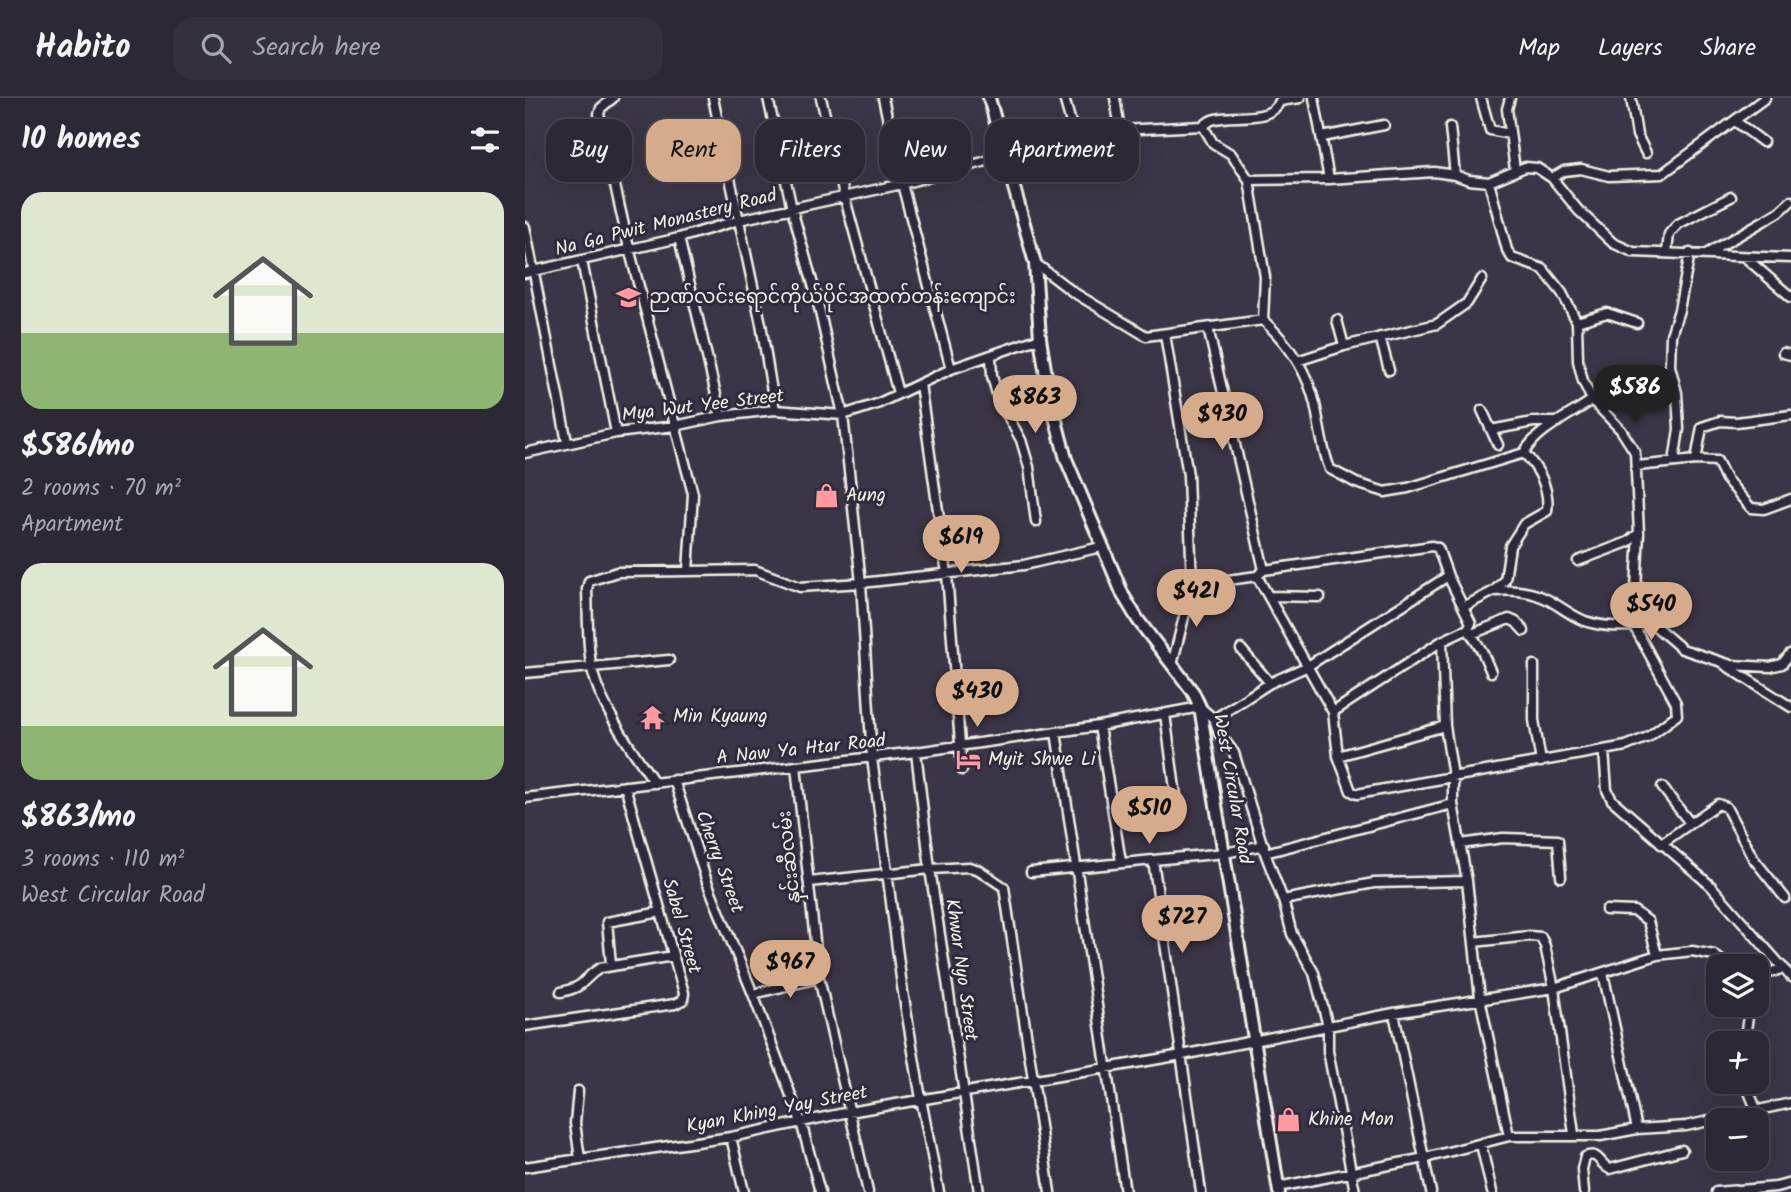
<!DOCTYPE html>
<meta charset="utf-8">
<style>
:root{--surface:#2c2835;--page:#34303d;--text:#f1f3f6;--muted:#a6a6ad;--line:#484450;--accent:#d6ab8b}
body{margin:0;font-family:Kalam,"Noto Sans Myanmar",sans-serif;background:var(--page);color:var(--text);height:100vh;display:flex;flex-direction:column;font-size:26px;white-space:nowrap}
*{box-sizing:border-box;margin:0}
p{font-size:23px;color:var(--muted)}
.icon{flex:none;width:38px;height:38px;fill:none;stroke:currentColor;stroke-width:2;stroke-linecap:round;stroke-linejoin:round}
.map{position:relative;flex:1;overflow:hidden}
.drawer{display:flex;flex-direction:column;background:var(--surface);width:525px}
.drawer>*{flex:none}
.top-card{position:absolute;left:21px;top:21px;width:665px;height:63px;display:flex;gap:14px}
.controls{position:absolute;left:1181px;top:856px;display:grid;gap:14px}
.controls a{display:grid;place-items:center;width:63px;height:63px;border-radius:14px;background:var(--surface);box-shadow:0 7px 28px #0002,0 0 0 2px var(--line);font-size:35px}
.price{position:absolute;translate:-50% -60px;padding:0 16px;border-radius:24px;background:var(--accent);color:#111;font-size:23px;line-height:46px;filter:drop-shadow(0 2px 4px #0008)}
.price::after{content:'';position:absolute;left:50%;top:42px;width:21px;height:16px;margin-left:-10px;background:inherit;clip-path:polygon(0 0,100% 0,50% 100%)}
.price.current{background:#222;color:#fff}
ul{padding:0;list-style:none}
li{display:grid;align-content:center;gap:14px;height:371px;padding:0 21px}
li span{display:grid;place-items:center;height:217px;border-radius:21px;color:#555}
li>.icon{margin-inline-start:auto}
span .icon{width:126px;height:126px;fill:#fffc;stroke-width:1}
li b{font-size:30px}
h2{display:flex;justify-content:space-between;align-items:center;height:84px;padding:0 21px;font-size:30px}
.tag{padding:0 24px;border-radius:21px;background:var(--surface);box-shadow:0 7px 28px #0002,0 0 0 2px var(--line);font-size:24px;line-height:63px}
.tag.current{background:var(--accent);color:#111}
header{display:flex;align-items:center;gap:42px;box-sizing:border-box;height:98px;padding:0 35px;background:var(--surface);border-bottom:2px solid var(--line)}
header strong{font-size:33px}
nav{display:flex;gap:38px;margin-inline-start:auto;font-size:24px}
.search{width:490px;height:63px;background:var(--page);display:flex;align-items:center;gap:18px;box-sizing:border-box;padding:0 24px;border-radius:21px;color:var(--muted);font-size:26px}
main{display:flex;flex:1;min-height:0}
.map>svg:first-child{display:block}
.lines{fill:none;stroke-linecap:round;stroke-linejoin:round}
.minor-casing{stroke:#f4f1e8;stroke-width:13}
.tertiary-casing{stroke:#f4f1e8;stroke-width:16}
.minor{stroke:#2f2a3d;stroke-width:8}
.tertiary{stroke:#2f2a3d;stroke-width:10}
.labels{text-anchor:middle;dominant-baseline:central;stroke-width:6;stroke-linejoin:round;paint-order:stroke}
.street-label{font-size:19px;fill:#f4f1e8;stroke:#2f2a3d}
.poi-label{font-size:19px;fill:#f4f1e8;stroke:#2f2a3d;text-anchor:start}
</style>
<header>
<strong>Habito</strong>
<div class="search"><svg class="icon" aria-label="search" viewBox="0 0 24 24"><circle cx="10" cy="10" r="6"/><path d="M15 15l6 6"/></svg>Search here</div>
<nav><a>Map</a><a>Layers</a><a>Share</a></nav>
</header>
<main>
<section class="drawer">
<h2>10 homes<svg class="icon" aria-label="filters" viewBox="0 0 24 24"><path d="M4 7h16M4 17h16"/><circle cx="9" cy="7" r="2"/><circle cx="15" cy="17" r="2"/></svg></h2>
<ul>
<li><span style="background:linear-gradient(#dfe7d0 65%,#8fb573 0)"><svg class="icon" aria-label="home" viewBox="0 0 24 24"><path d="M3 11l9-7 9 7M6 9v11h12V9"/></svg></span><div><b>$586/mo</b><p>2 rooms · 70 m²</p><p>Apartment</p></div></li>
<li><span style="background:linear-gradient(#dfe7d0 75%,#8fb573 0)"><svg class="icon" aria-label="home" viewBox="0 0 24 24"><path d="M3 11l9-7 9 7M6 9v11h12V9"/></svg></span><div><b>$863/mo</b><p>3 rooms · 110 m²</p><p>West Circular Road</p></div></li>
</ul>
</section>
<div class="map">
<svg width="1266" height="1094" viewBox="0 0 1266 1094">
<rect width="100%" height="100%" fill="#3b3647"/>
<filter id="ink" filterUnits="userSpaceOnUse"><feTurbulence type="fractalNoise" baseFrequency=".0143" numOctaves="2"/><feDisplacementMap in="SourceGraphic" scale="14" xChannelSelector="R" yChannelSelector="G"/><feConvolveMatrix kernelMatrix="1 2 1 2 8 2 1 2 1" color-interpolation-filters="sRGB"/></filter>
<g filter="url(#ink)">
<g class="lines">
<defs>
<path id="minor" d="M88,0L76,10L74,16L104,150L168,396L163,473
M188,0L236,226L250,312
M243,0L267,111L292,201L318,317L336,485L347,660L377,888L396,1001L414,1094
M296,0L319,97L373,295
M358,0L377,86L426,271
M539,0L550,39
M590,0L595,32
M789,0L804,81
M956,0L965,32L984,36
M985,0L982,11L990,72
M1106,0L1112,37L1121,55
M1210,23L1238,44
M678,28C681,26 684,23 687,22C707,15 745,26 755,3L775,0
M925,29L930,77
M797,39L859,27
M1027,80L1039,73L1056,71L1084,78L1137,76L1240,0
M724,82L740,179L738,222
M0,129L42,344
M154,140L196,318
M1142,154L1144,136L1153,126L1206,99
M1183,155L1254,114L1266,103
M1221,160L1266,199
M57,163L91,335
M510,165L548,194L621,238L738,222C763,245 782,272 790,306C795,328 796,349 805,371L831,385L860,394L883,390L999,355C1012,331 1045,318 1067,302
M0,175L154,140L214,122L377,86L550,39L595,32L678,28L688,45L706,56L724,82L804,81L909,74L930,77L944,82L964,84L1000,69L1012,70L1027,80L1053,112L1088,145L1108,154L1266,160
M812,222L819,248
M1052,224L1082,215L1112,225
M683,230L739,472
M640,236L663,377L667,487L647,567
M855,239L864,272
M1258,255L1266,257
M466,258L467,278L473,300L496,342L504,369L511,424
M772,263L819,248L912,226L942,205L957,181
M395,286L422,476L437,672
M957,312L973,347
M966,332L1008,324H1033
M0,355L91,335L150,328L196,318L250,312L318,317L352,306L426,271L515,240
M1171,362L1177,329L1195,323L1211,324L1266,317
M1149,364L1154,331L1152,295L1145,268L1146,237L1154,212L1165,155
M1112,368L1171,362L1192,363L1201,381L1226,410L1239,411L1266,401
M1053,463L1103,444L1114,435
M732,478L808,614L813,658L826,693L832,696L1101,648L1123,639L1152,617L1151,605L1109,528L1114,435L1110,354L1096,332L1067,302L1058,283L1053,263L1052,224L1037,195L1018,171L987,160L982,152L964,84
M667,487L732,478L739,472L907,448L913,450L923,478L946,525L943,531L957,553L966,574
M969,493C985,492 1001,492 1017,499C1032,505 1044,517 1060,523C1083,531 1105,528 1129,527L1157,551L1206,567L1245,569L1257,566L1265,556
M745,498L795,499
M938,509L969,493L980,482L985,448L999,426L1022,413C1025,390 1014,371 999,355
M947,536L984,521L991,524L999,533
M917,543L920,628L928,678V706L942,783L955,900L984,1038
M716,551L745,585
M1009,567V622L1016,664
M1200,567L1266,609
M0,575L144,562
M808,614L917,543L943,531
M640,616L651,698
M689,621L745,585L783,568L923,478
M574,628L596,764
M531,634L600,1094
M1079,653L1082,692L1087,702L1186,788L1266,879
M391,654L405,771L454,1094
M813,658L920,628
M271,668L294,880L343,1094
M149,682L182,784L228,896L276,1024L295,1094
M130,685C107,652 73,606 66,566C62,542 63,515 62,491L64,483L92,474L230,472L275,489L336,485L499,467L576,449
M1137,689L1165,725
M0,700L391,654L574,628L675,609L689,621L694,635L709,655L740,755L758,802L767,836L789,875L803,928V953L830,1094
M936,746L978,740L1033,742L1036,779
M1136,746L1193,706L1201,709L1228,760L1260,800
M740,755L928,706
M628,762L676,1094
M506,774L700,755L739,747
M284,784L405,771L444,769L454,772L479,789L525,1094
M758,802L849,785L942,783
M1081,812L1109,813L1123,823L1132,857
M949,844L1004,838L1016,839L1020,848L1029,890L1049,1036
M86,866L82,824L136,814
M1078,875L1112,1031
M1232,879L1259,870
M36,894C63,888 55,882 75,870L148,858
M228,896L294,880
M869,915L906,1094
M0,928L150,906L158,902L159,895L100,688
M1219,945L1225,906
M1220,984L1231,1011
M53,993L50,1025L55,1061
M206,1039L219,1094
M956,1046L967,1094
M0,1069L206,1039L324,1014L657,957L869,915L1029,890L1132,857L1167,853L1189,857L1204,868
M753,1089L900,1060L984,1038H1075L1112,1031L1161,1028L1266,1005
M1059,1094L1057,1071L1060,1059C1074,1053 1074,1066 1085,1071L1157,1052
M1191,1094L1251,1089L1266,1085"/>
<path id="tertiary" d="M464,0L510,165L515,240L524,296L541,361L598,497L613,522L668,594L675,609L754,1094"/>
</defs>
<use href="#minor" class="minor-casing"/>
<use href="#tertiary" class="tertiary-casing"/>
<use href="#minor" class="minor"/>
<use href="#tertiary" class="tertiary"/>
</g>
</g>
<defs>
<symbol id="school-bare" viewBox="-9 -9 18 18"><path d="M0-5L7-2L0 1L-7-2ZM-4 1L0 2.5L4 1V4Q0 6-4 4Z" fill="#ff9aa2" stroke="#2f2a3d" stroke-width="2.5" paint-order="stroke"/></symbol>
<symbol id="shop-bare" viewBox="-9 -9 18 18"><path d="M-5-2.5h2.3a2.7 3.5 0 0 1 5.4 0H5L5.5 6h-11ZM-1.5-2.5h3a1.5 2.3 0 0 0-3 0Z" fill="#ff9aa2" stroke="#2f2a3d" stroke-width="2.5" paint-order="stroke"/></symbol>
<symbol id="temple-bare" viewBox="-9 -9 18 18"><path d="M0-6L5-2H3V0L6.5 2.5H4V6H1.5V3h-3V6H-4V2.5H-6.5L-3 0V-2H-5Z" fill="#ff9aa2" stroke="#2f2a3d" stroke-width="2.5" paint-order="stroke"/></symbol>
<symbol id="hotel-bare" viewBox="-9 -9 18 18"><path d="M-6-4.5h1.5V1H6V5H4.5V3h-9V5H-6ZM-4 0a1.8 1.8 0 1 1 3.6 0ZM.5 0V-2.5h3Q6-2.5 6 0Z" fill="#ff9aa2" stroke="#2f2a3d" stroke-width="2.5" paint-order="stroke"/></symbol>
</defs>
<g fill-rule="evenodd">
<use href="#school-bare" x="86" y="182" width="35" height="35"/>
<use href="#shop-bare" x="284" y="380" width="35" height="35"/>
<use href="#temple-bare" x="110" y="602" width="35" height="35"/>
<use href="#hotel-bare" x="426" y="644" width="35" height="35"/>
<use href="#shop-bare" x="746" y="1004" width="35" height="35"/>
</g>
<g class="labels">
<g class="street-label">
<text transform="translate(141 125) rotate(-14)">Na Ga Pwit Monastery Road</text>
<text transform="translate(178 308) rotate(-7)">Mya Wut Yee Street</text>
<text transform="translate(276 652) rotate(-6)">A Naw Ya Htar Road</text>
<text transform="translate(707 691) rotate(80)">West Circular Road</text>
<text transform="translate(265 759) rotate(-96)">နှင်းဆီလမ်း</text>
<text transform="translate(194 764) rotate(70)">Cherry Street</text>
<text transform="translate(156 828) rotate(74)">Sabel Street</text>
<text transform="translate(436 872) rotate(82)">Khwar Nyo Street</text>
<text transform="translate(252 1012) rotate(-11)">Kyan Khing Yay Street</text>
</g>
<g class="poi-label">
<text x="124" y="200">ဉာဏ်လင်းရောင်ကိုယ်ပိုင်အထက်တန်း‌ကျောင်း</text>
<text x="321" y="398">Aung</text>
<text x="148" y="619">Min Kyaung</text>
<text x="463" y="662">Myit Shwe Li</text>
<text x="783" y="1022">Khine Mon</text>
</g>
</g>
</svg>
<div class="controls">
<a><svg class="icon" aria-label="layers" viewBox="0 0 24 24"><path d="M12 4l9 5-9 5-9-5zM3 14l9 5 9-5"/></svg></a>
<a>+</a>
<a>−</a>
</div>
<b class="price current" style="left:1110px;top:327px">$586</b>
<b class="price" style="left:510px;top:337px">$863</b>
<b class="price" style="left:697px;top:354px">$930</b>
<b class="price" style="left:436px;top:477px">$619</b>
<b class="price" style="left:671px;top:531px">$421</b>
<b class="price" style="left:1126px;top:544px">$540</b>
<b class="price" style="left:452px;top:631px">$430</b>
<b class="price" style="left:624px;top:748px">$510</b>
<b class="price" style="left:657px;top:857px">$727</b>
<b class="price" style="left:265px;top:902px">$967</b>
<div class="top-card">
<a class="tag">Buy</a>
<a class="tag current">Rent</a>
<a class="tag">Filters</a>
<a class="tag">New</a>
<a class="tag">Apartment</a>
</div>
</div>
</main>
